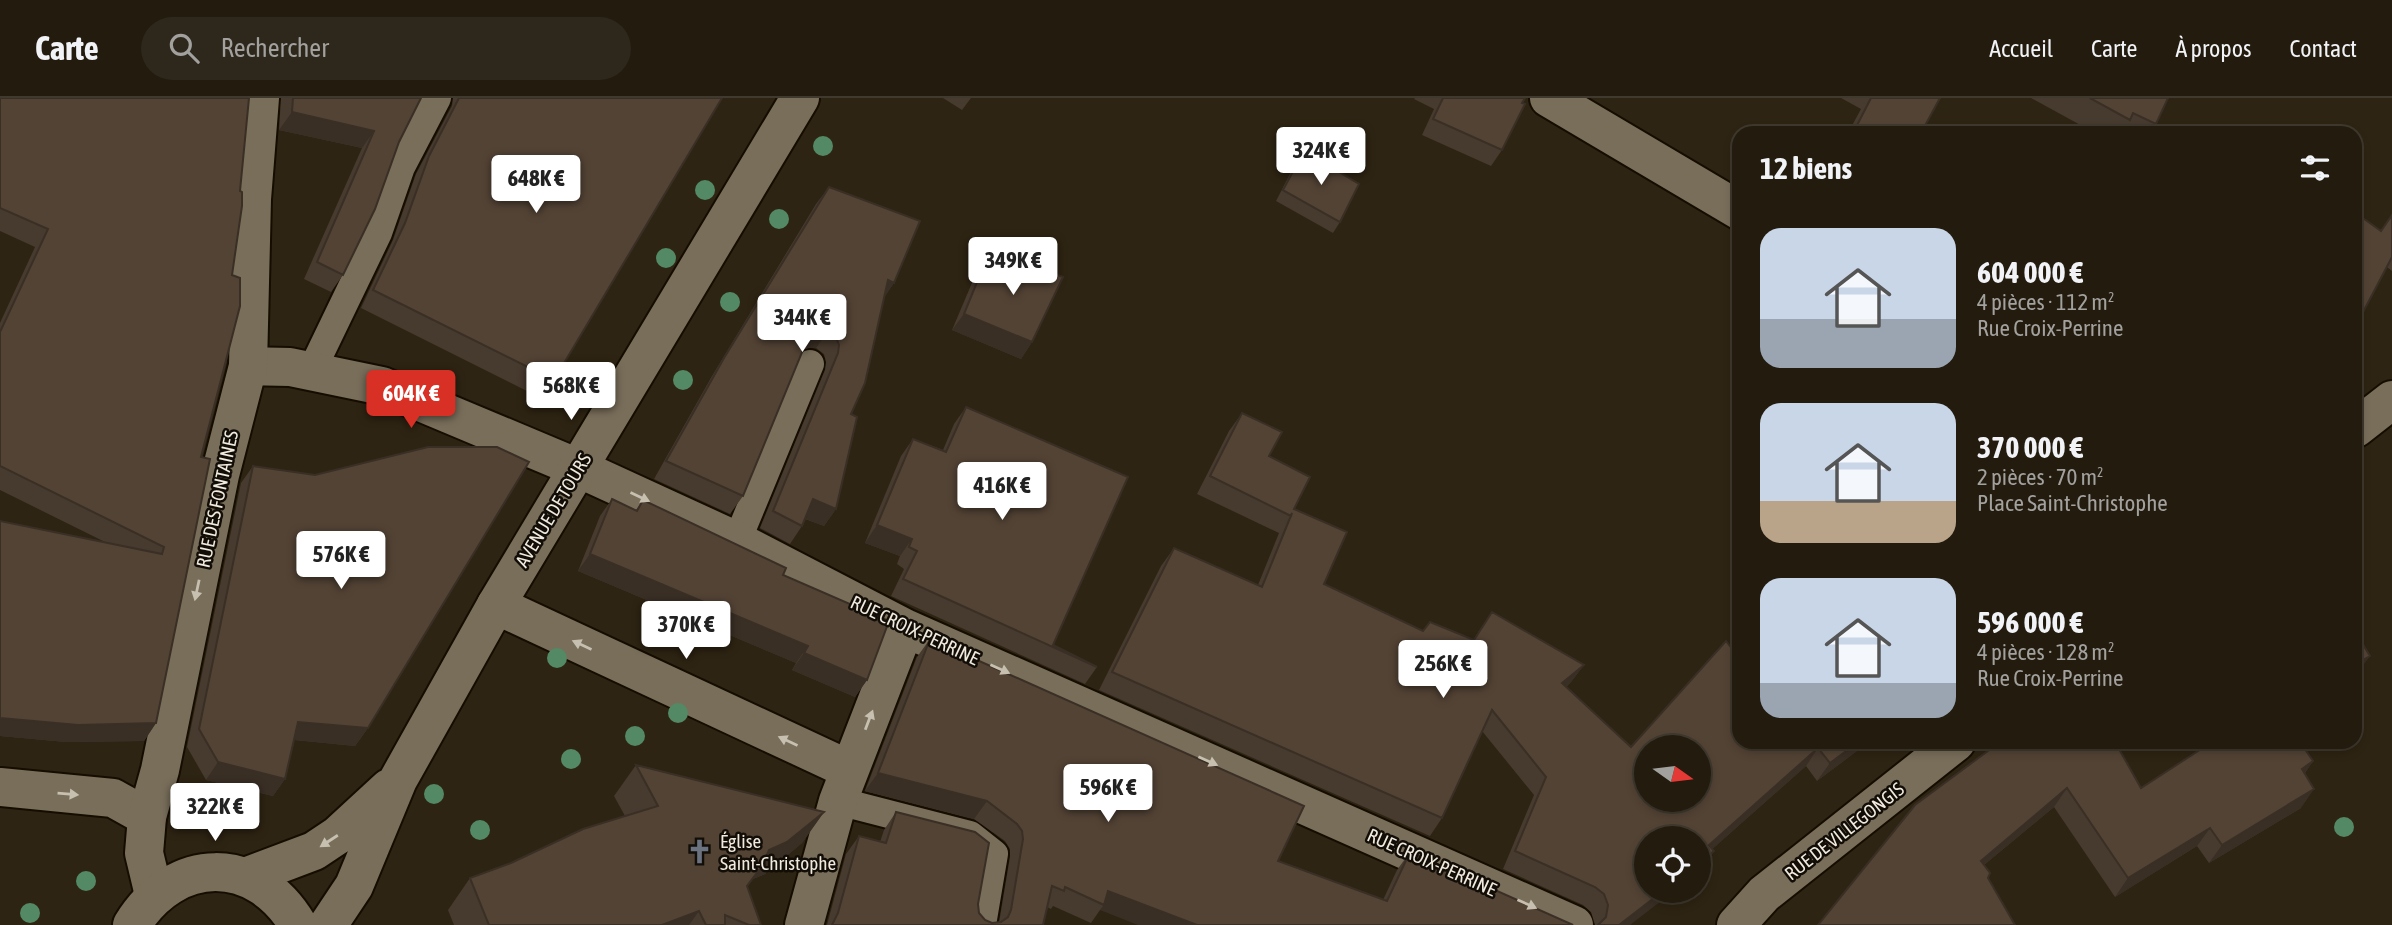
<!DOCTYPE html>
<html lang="fr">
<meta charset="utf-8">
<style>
:root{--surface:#221b0e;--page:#2e281c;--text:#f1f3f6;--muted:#a2a19e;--line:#3f392e;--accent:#d93025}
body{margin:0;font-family:"Asap Condensed",sans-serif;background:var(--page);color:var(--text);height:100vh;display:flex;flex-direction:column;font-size:26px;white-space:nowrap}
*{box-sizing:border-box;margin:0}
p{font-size:23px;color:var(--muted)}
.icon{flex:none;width:38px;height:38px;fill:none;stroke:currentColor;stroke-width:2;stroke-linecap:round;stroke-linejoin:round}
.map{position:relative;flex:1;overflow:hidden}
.panel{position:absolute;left:1732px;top:28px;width:630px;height:623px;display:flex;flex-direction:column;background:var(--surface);border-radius:21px;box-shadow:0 4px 10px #0003,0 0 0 2px var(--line)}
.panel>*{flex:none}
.needle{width:46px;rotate:104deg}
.controls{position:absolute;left:1634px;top:637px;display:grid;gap:14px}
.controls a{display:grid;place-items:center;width:77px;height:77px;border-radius:50%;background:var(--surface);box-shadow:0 4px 10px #0003,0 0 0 2px var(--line);font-size:35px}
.price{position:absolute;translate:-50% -60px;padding:0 16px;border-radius:7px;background:#fff;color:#222;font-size:23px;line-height:46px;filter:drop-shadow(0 2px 4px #0008)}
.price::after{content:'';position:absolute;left:50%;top:42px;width:21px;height:16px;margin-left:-10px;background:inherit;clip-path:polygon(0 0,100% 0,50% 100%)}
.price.current{background:var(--accent);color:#fff}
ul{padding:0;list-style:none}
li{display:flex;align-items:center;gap:21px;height:175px;padding:0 28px}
li span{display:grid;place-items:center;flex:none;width:196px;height:140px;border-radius:21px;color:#555}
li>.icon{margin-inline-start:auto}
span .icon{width:84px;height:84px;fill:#fffc;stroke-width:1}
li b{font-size:30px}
h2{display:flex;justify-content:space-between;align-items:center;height:84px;padding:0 28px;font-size:30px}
header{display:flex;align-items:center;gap:42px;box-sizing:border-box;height:98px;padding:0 35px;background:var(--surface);border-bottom:2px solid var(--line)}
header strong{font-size:33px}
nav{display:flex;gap:38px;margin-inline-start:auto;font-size:24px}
.search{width:490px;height:63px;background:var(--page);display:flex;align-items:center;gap:18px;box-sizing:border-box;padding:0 24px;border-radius:38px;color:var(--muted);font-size:26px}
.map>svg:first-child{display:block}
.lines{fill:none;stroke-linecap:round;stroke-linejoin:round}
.service-casing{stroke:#160d01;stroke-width:32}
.minor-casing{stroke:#160d01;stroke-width:42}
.tertiary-casing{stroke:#160d01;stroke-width:42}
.secondary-casing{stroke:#160d01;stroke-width:42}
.service{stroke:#796e5a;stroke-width:28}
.minor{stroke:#796e5a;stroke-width:38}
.tertiary{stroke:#796e5a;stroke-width:38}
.secondary{stroke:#796e5a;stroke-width:38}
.tree{fill:#538965}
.wall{fill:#473a2e}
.shaded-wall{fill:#3a2f25}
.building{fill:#534335;stroke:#3a2f25;stroke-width:2;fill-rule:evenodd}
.oneway{fill:#c7bfb0}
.labels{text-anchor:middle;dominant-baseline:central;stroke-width:5;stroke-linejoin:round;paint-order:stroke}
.street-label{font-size:19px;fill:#f1eadf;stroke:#120e07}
.poi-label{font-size:19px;fill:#f1eadf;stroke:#120e07;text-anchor:start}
</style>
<header>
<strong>Carte</strong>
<div class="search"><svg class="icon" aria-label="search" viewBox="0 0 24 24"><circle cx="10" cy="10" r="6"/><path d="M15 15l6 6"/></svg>Rechercher</div>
<nav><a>Accueil</a><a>Carte</a><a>À propos</a><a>Contact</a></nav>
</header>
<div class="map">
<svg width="2392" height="827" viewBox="0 0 2392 827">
<rect width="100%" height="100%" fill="#2e2413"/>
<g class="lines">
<defs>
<path id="service" d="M311,274L378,135L401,69L437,0
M737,443L810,266
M838,703L970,737L994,756L982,827"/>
<path id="minor" d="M1549,0L1740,113
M248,268L290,269L382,288L578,370L737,443L905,530L1574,827
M2356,330L2392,302
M496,507L850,672
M0,689L113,700L147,719
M804,827L838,703L905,530
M1736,827L1764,796L1956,644"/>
<path id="tertiary" d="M154,797L144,755L147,719L160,672L220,377L248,268L252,101L260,0"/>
<path id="secondary" d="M245,779L314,753L338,737L389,690
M132,827C175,757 256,756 298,827
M328,827L354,788L398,682L496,507L800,0"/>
</defs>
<use href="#service" class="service-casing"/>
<use href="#minor" class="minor-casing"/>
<use href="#tertiary" class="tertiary-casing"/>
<use href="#secondary" class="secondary-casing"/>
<use href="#service" class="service"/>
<use href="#minor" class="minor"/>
<use href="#tertiary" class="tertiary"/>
<use href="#secondary" class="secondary"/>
</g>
<g class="tree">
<circle cx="823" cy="48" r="10"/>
<circle cx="705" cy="92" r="10"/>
<circle cx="779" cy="121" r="10"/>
<circle cx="666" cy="160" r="10"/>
<circle cx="730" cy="204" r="10"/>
<circle cx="683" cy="282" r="10"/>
<circle cx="557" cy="560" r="10"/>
<circle cx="678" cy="615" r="10"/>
<circle cx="635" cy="638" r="10"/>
<circle cx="571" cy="661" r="10"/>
<circle cx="434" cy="696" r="10"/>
<circle cx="2344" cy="729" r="10"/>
<circle cx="480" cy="732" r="10"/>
<circle cx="86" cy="783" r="10"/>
<circle cx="30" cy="815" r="10"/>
</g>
<path class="wall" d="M0,0L201,359L156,625L144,643L66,644L0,638V423L107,445L0,392V225L35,149L0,133Z
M281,0H421L399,44L343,177L331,194L304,181L362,50L279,32Z
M453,0H722L554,282L541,300L361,210L393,142L416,76L452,8Z
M943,0H971L962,12Z
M1415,0H1525L1502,52L1491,68L1422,37L1434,11L1414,1Z
M1841,0H1940L1921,35H1848L1861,11Z
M2031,0H2168L2156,26L2150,35H2095Z
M1304,53L1340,124L1333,135L1276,103L1296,64Z
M829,89L894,185L884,199L851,316L836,411L824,428L805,421L802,428L790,446L760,430L825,272L826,264L824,256L816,250H808L803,252L743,398L730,416L654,381L712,278L816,106Z
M2356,115L2381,133L2392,117V173L2387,169L2361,218L2356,225Z
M988,157L1020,172L1025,164L1032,244L1021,261L952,232L977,173Z
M966,309L1053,547L1097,569L1085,586L891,498L904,471L897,466L900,458L865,445L901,358L913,341L943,352L954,326Z
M1242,315L1269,358L1294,411L1324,486L1423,533L1473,542L1492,514L1584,567L1571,584L1566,589L1631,649L1740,644H1869L1817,683L1806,668L1712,751L1714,753L1699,773V740L1630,827H1595L1591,814L1583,807L1503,771L1534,697L1482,633L1442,720L1430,738L1099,592L1161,468L1174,450L1258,487L1279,435L1197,396L1229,333Z
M253,368L368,630L355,648L294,642L285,681L273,698L206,682L187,649L241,385Z
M612,401L636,412L643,402L783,477L867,582L855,599L792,572L796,565L578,473L600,418Z
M930,541L1278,763L1383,802L1397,772L1410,754L1573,827L1100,812L1091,825L1053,808L1051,811L1047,809L1043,827H827L846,756L859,738L880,744L884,732L896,714L978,806L979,815L985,822L992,825H999L1010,759V751L1005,743L974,721L865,693L917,559Z
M2000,644L2141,690L2313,663L2305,675L2301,710L2209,765L2197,748L2115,799L2054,709L1984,767L1988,780L1818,827Z
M636,667L824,714L802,745L765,776L753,781L747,789L761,827H454L448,812L470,780L511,765L625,718L614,698Z"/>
<path class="shaded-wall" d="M292,14L374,33L362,50L279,32Z
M888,182L894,185L882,203Z
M964,216L1032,244L1021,261L952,232Z
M821,232L828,233L816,250H808L800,252L795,260L813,235Z
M813,401L836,411L824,428L801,419Z
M877,427L912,441L900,458L865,445Z
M590,456L808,548L796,565L578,473Z
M804,555L867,582L855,599L792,572Z
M2370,558L2356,577V578V566Z
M1584,567L1571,584L1549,603L1562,585Z
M0,620L156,625L144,643L66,644L0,638Z
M298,624L368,630L355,648L286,641Z
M1858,644H1869L1817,683L1830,665Z
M1818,650L1806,668L1699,763L1709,747Z
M2313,663L2300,682L2302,671Z
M218,664L285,681L273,698L206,682Z
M878,675L987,703L974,721L865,693Z
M2067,690L2054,709L1967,781L1981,763Z
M2314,691L2301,710L2209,765L2222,747Z
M824,714L802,745L765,776L753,781L725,819L752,781L769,752Z
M2210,730L2197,748L2115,799L2128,780Z
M1714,753L1702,771L1699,773V765Z
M1108,793L1197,827H1138L1100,812L1104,807Z
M1663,793H1674L1630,827H1619Z
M699,813L689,827H662Z"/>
<path class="building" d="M0,0H249L240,93L242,94V108L232,177L240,180V208L201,359L210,361L156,625L78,627L0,620V423L162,456L164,449L0,368V234L48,131L0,110Z
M293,0H421L399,44L375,111L343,177L317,164L374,33L292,14Z
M459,0H722L554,282L373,192L405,125L429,58Z
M1443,0H1525L1522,5L1525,6L1502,52L1433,21Z
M1871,0H1940L1921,35H1853Z
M2090,0H2168L2156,26L2133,15L2130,22Z
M1304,53L1359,86L1340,124L1283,92Z
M829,89L920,123L894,185L888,182L865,285L851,316L857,319L836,411L813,401L802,428L773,413L838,255L839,247L836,239L828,233L821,232L813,235L807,242L743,398L666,363L724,260Z
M2356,115L2381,133L2392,117V159L2361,218L2356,215Z
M988,157L1021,173L1025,164L1063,179L1032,244L964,216Z
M966,309L1128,379L1053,547L1097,569L903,481L917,453L909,449L912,441L877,427L913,341L946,354Z
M1242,315L1282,334L1269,358L1310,379L1294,411L1347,434L1324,486L1423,533L1430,524L1474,542L1492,514L1584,567L1562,585L1631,649L1726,543L1740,561V644H1858L1830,665L1818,650L1709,747L1714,753L1699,765V740H1647V793H1663L1619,827H1598L1606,819L1608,807L1604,796L1595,789L1515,753L1546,679L1492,612L1442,720L1112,574L1174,450L1262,489L1292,415L1291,418L1210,378ZM1647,649H1699V702H1647Z
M428,349H497L529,364L368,630L298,624L285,681L218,664L199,631L253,368L315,377Z
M612,401L637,413L643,402L786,470L783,477L889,523L867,582L804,555L808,548L590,456Z
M2356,535L2370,558L2356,566Z
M930,541L1304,708L1278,763L1387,803L1410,754L1573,827H1197L1108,793L1104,807L1065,789L1064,793L1052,788L1043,827H832L838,815L859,738L886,745L896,714L975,734L989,745L978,806L979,815L985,822L992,825L1001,824L1008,819L1011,812L1023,741L1022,733L1017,726L987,703L878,675Z
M2000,644H2115L2141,690L2212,644H2300L2313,663L2302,671L2314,691L2222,747L2210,730L2128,780L2067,690L1981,763L1990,775L1988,780L2015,827H1818L1915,707Z
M636,667L824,714L787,744L769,752L762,768L747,788L761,827H749L725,817V827H706L699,813L662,827H489L470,780L511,765L583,731L658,708Z"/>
<defs><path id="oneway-solid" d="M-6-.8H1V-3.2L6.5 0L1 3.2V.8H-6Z" transform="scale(1.75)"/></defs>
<g class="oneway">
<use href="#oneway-solid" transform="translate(640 399) rotate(25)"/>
<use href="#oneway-solid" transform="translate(197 492) rotate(102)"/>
<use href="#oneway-solid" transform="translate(582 547) rotate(-155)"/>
<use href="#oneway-solid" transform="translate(1000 571) rotate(24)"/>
<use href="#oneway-solid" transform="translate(869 622) rotate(-69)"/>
<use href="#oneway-solid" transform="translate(788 643) rotate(-155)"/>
<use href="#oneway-solid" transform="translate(1208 663) rotate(24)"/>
<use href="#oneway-solid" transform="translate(68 696) rotate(5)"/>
<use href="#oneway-solid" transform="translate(329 743) rotate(147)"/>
<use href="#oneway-solid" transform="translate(1527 806) rotate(24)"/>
</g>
<defs>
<symbol id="church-bare" viewBox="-9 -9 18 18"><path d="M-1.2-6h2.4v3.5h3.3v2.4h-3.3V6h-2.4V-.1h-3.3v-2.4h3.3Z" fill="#6b7280" stroke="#120e07" stroke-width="2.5" paint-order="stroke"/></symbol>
</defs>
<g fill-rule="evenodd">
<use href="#church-bare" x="682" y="736" width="35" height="35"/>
</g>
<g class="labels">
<g class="street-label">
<text transform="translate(217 401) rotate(-78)">RUE DES FONTAINES</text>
<text transform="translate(553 412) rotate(-59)">AVENUE DE TOURS</text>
<text transform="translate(915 532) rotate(25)">RUE CROIX-PERRINE</text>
<text transform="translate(1844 733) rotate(-38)">RUE DE VILLEGONGIS</text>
<text transform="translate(1432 764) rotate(24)">RUE CROIX-PERRINE</text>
</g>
<g class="poi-label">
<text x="720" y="743">Église<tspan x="720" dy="22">Saint-Christophe</tspan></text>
</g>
</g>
</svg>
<div class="controls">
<a><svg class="needle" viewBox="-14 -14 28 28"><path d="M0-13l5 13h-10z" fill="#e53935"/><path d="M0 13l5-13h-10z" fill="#a2a19e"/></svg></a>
<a><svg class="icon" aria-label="locate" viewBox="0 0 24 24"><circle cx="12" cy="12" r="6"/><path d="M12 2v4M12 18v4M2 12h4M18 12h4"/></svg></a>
</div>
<b class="price" style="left:1321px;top:89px">324K €</b>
<b class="price" style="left:536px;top:117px">648K €</b>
<b class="price" style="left:1013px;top:199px">349K €</b>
<b class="price" style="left:802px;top:256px">344K €</b>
<b class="price" style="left:571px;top:324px">568K €</b>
<b class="price current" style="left:411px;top:332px">604K €</b>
<b class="price" style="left:1002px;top:424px">416K €</b>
<b class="price" style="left:341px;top:493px">576K €</b>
<b class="price" style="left:686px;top:563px">370K €</b>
<b class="price" style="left:1443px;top:602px">256K €</b>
<b class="price" style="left:1108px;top:726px">596K €</b>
<b class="price" style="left:215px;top:745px">322K €</b>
<section class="panel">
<h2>12 biens<svg class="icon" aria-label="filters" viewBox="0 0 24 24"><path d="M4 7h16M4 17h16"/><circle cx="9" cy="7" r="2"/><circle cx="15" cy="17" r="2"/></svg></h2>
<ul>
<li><span style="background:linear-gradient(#c9d6e8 65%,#9aa5b1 0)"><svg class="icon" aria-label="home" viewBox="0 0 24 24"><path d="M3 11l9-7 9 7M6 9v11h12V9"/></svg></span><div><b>604 000 €</b><p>4 pièces · 112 m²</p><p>Rue Croix-Perrine</p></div></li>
<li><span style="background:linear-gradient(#c9d6e8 70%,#b9a48a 0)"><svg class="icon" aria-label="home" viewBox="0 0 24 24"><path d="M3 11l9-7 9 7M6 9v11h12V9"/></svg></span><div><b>370 000 €</b><p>2 pièces · 70 m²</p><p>Place Saint-Christophe</p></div></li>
<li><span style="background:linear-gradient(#c9d6e8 75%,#9aa5b1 0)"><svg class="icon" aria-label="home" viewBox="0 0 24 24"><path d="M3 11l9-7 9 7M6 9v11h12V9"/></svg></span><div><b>596 000 €</b><p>4 pièces · 128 m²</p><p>Rue Croix-Perrine</p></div></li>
</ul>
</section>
</div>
